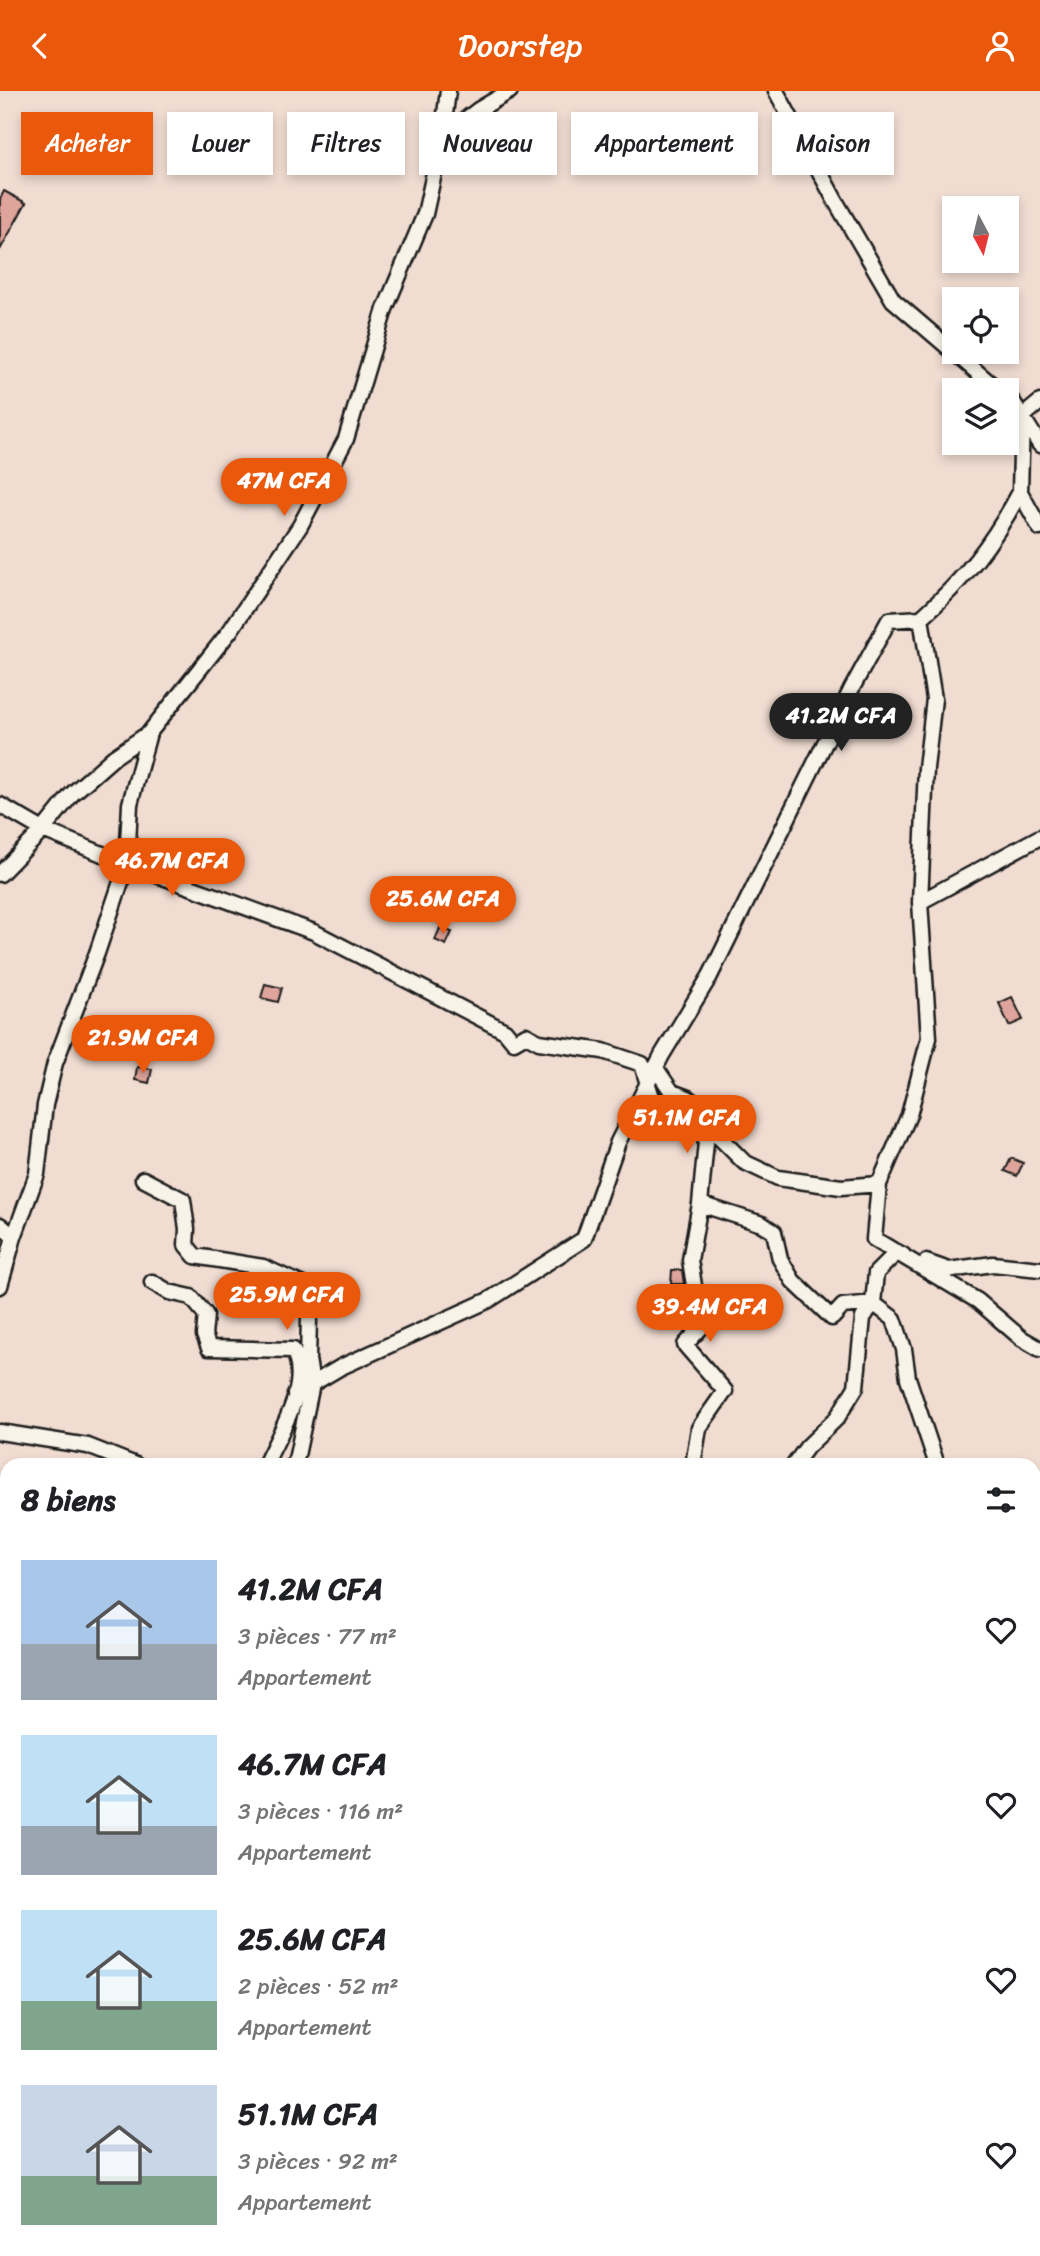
<!DOCTYPE html>
<html lang="fr">
<meta charset="utf-8">
<style>
:root{--surface:#fff;--page:#f2f2f2;--text:#202124;--muted:#757577;--accent:#ea580c}
body{margin:0;font-family:Sriracha,sans-serif;background:var(--page);color:var(--text);height:100vh;display:flex;flex-direction:column;font-size:26px;white-space:nowrap}
*{box-sizing:border-box;margin:0}
p{font-size:23px;color:var(--muted)}
.icon{flex:none;width:38px;height:38px;fill:none;stroke:currentColor;stroke-width:2;stroke-linecap:round;stroke-linejoin:round}
.map{position:relative;flex:1;overflow:hidden}
.details{position:absolute;left:0px;top:1367px;width:1041px;height:800px;display:flex;flex-direction:column;background:var(--surface);border-radius:21px 21px 0 0;box-shadow:0 4px 10px #0003}
.details>*{flex:none}
.hud{position:absolute;left:21px;top:21px;width:999px;height:63px;display:flex;gap:14px}
.needle{width:46px;rotate:173deg}
.tools{position:absolute;left:942px;top:105px;display:grid;gap:14px}
.tools a{display:grid;place-items:center;width:77px;height:77px;border-radius:0px;background:var(--surface);box-shadow:0 4px 10px #0003;font-size:35px}
.price{position:absolute;translate:-50% -60px;padding:0 16px;border-radius:24px;background:var(--accent);color:#fff;font-size:23px;line-height:46px;filter:drop-shadow(0 2px 4px #0008)}
.price::after{content:'';position:absolute;left:50%;top:42px;width:21px;height:16px;margin-left:-10px;background:inherit;clip-path:polygon(0 0,100% 0,50% 100%)}
.price.on{background:#222;color:#fff}
ul{padding:0;list-style:none}
li{display:flex;align-items:center;gap:21px;height:175px;padding:0 21px}
li span{display:grid;place-items:center;flex:none;width:196px;height:140px;border-radius:0px;color:#555}
li>.icon{margin-inline-start:auto}
span .icon{width:84px;height:84px;fill:#fffc;stroke-width:1}
li b{font-size:30px}
h2{display:flex;justify-content:space-between;align-items:center;height:84px;padding:0 21px;font-size:30px}
.tag{padding:0 24px;border-radius:0px;background:var(--surface);box-shadow:0 4px 10px #0003;font-size:24px;line-height:63px}
.tag.on{background:var(--accent);color:#fff}
header{display:flex;justify-content:space-between;align-items:center;height:91px;padding:0 21px;background:var(--accent);color:#fff;font-size:32px;font-weight:600}
.map>svg:first-child{display:block}
.building{fill:#dfa59c;stroke:#1c1c1c;stroke-width:2}
.lines{fill:none;stroke-linecap:round;stroke-linejoin:round}
.minor-casing{stroke:#1c1c1c;stroke-width:19}
.minor{stroke:#f7f3e8;stroke-width:14}
</style>
<header><svg class="icon" aria-label="back" viewBox="0 0 24 24"><path d="M15 5l-7 7 7 7"/></svg>Doorstep<svg class="icon" aria-label="person" viewBox="0 0 24 24"><circle cx="12" cy="8" r="4"/><path d="M4 21q1-7 8-7t8 7"/></svg></header>
<div class="map">
<svg width="1040" height="2165" viewBox="0 0 1040 2165">
<rect width="100%" height="100%" fill="#f0dcd1"/>
<filter id="ink" filterUnits="userSpaceOnUse"><feTurbulence type="fractalNoise" baseFrequency=".0143" numOctaves="2"/><feDisplacementMap in="SourceGraphic" scale="14" xChannelSelector="R" yChannelSelector="G"/><feConvolveMatrix kernelMatrix="1 2 1 2 8 2 1 2 1" color-interpolation-filters="sRGB"/></filter>
<g filter="url(#ink)">
<path class="building" d="M4,100L26,112L0,159V108Z
M440,837L452,841L446,854L435,849Z
M265,893L282,897L278,911L261,907Z
M1012,906L1023,929L1009,935L999,912Z
M137,976L152,978L149,992L135,989Z
M1011,1067L1023,1072L1017,1085L1005,1080Z
M672,1179H682L684,1193H671Z"/>
<g class="lines">
<defs>
<path id="minor" d="M776,0L836,111L893,209L998,299
M442,46L478,19L510,0
M1006,306L1013,311L1040,354
M1040,311L1022,326L1020,401L1040,437
M0,714L43,739L127,773L314,841L505,940L514,951L526,944L539,951L603,960L642,973L652,1007L677,1021L702,1032L706,1051L700,1113L762,1133L774,1141L780,1168L793,1190L832,1227L843,1215L873,1212L894,1228L904,1258L908,1287L937,1374
M0,783L43,739L72,703L114,666L149,642L230,540L300,435L346,348L385,218L425,123L442,46L448,0
M920,811L1040,746
M655,976L672,1001L688,1007L712,1026L716,1043L744,1071L778,1087L841,1096L879,1093L874,1148L978,1210L1021,1247L1040,1258
M143,1088L183,1109L187,1138L186,1154L195,1165L263,1176L305,1195L309,1227L308,1268L312,1293L295,1374
M879,1093L909,1024L929,947L920,811L926,677L934,608L921,527C964,489 993,452 1020,401
M0,1134L14,1146
M926,1171L949,1179L993,1173L1040,1178
M152,1191L169,1201L191,1206L206,1224L204,1244L209,1257L293,1259C312,1294 279,1342 265,1374
M0,1195L14,1146L37,1083L45,1014L55,972L97,862L127,773L130,713L149,642
M295,1303L341,1276L489,1209L584,1148L618,1051L662,964L710,885L852,597L889,529L921,527
M0,1341L88,1355L136,1374
M693,1374L699,1337L725,1300L685,1254L708,1229L695,1201L690,1169L700,1113
M794,1374L807,1356L837,1327L856,1296L863,1227L873,1212L876,1182L897,1161L903,1164
M1034,1609L1040,1606
M1034,1753L1040,1758
M503,2160L505,2165
M638,2160L639,2165
M1006,2160L1008,2165
M361,2165L364,2160
M519,2165L522,2160
M536,2165L544,2160
M682,2165L688,2160"/>
</defs>
<use href="#minor" class="minor-casing"/>
<use href="#minor" class="minor"/>
</g>
</g>
</svg>
<div class="tools">
<a><svg class="needle" viewBox="-14 -14 28 28"><path d="M0-13l5 13h-10z" fill="#e53935"/><path d="M0 13l5-13h-10z" fill="#757577"/></svg></a>
<a><svg class="icon" aria-label="locate" viewBox="0 0 24 24"><circle cx="12" cy="12" r="6"/><path d="M12 2v4M12 18v4M2 12h4M18 12h4"/></svg></a>
<a><svg class="icon" aria-label="layers" viewBox="0 0 24 24"><path d="M12 4l9 5-9 5-9-5zM3 14l9 5 9-5"/></svg></a>
</div>
<b class="price" style="left:284px;top:427px">47M CFA</b>
<b class="price on" style="left:841px;top:662px">41.2M CFA</b>
<b class="price" style="left:172px;top:807px">46.7M CFA</b>
<b class="price" style="left:443px;top:845px">25.6M CFA</b>
<b class="price" style="left:143px;top:984px">21.9M CFA</b>
<b class="price" style="left:687px;top:1064px">51.1M CFA</b>
<b class="price" style="left:287px;top:1241px">25.9M CFA</b>
<b class="price" style="left:710px;top:1253px">39.4M CFA</b>
<div class="hud">
<a class="tag on">Acheter</a>
<a class="tag">Louer</a>
<a class="tag">Filtres</a>
<a class="tag">Nouveau</a>
<a class="tag">Appartement</a>
<a class="tag">Maison</a>
</div>
<section class="details">
<h2>8 biens<svg class="icon" aria-label="filters" viewBox="0 0 24 24"><path d="M4 7h16M4 17h16"/><circle cx="9" cy="7" r="2"/><circle cx="15" cy="17" r="2"/></svg></h2>
<ul>
<li><span style="background:linear-gradient(#a9c7e8 60%,#9aa5b1 0)"><svg class="icon" aria-label="home" viewBox="0 0 24 24"><path d="M3 11l9-7 9 7M6 9v11h12V9"/></svg></span><div><b>41.2M CFA</b><p>3 pièces · 77 m²</p><p>Appartement</p></div><svg class="icon" aria-label="heart" viewBox="0 0 24 24"><path d="M12 20l-8-8c-3-5 5-10 8-4 3-6 11-1 8 4z"/></svg></li>
<li><span style="background:linear-gradient(#bfe0f5 65%,#9aa5b1 0)"><svg class="icon" aria-label="home" viewBox="0 0 24 24"><path d="M3 11l9-7 9 7M6 9v11h12V9"/></svg></span><div><b>46.7M CFA</b><p>3 pièces · 116 m²</p><p>Appartement</p></div><svg class="icon" aria-label="heart" viewBox="0 0 24 24"><path d="M12 20l-8-8c-3-5 5-10 8-4 3-6 11-1 8 4z"/></svg></li>
<li><span style="background:linear-gradient(#bfe0f5 65%,#7fa58c 0)"><svg class="icon" aria-label="home" viewBox="0 0 24 24"><path d="M3 11l9-7 9 7M6 9v11h12V9"/></svg></span><div><b>25.6M CFA</b><p>2 pièces · 52 m²</p><p>Appartement</p></div><svg class="icon" aria-label="heart" viewBox="0 0 24 24"><path d="M12 20l-8-8c-3-5 5-10 8-4 3-6 11-1 8 4z"/></svg></li>
<li><span style="background:linear-gradient(#c9d6e8 65%,#7fa58c 0)"><svg class="icon" aria-label="home" viewBox="0 0 24 24"><path d="M3 11l9-7 9 7M6 9v11h12V9"/></svg></span><div><b>51.1M CFA</b><p>3 pièces · 92 m²</p><p>Appartement</p></div><svg class="icon" aria-label="heart" viewBox="0 0 24 24"><path d="M12 20l-8-8c-3-5 5-10 8-4 3-6 11-1 8 4z"/></svg></li>
</ul>
</section>
</div>
